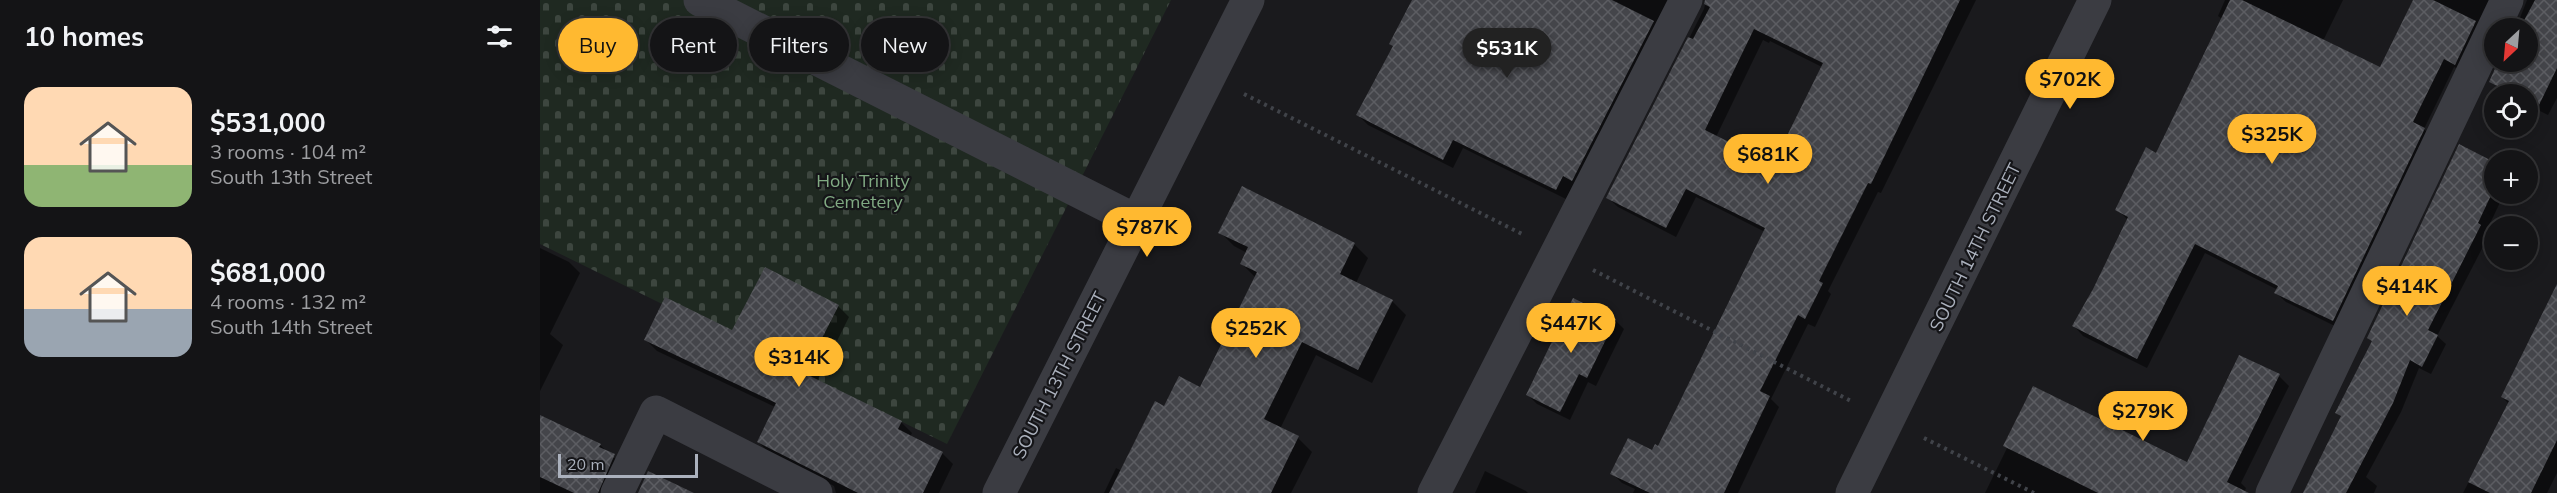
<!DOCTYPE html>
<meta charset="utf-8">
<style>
:root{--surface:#141416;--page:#212123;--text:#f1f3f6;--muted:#9d9ea1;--line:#333335;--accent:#ffb930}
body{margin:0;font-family:Mulish,sans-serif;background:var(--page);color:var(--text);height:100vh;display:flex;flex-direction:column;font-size:22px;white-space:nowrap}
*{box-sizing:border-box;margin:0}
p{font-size:20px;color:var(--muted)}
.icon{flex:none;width:33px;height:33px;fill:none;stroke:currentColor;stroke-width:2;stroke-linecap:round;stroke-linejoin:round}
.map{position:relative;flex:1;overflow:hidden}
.drawer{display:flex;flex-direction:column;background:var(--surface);width:540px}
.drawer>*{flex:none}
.guide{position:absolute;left:18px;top:18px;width:570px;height:54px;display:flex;gap:12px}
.needle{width:39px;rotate:206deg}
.buttons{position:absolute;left:1944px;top:18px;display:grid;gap:12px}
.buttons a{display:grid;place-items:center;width:54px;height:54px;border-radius:50%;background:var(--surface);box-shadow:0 3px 15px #0003,0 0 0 2px var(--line);font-size:30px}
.scale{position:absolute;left:18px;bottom:15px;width:140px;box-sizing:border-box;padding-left:6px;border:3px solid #abb1bd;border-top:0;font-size:16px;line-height:21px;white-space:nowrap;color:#abb1bd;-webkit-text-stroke:4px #151518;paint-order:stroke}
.price{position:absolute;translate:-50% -51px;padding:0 14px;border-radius:21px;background:var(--accent);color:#111;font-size:20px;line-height:39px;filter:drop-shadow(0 2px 3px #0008)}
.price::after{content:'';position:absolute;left:50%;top:36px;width:18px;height:14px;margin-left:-9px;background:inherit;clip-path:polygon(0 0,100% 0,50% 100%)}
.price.selected{background:#222;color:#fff}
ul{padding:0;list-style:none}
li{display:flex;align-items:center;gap:18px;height:150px;padding:0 24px}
li span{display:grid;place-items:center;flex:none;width:168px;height:120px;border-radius:18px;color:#555}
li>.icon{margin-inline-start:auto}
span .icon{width:72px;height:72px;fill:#fffc;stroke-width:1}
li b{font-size:26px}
h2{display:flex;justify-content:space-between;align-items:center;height:72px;padding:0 24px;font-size:26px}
.tag{padding:0 21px;border-radius:27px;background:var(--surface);box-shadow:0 3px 15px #0003,0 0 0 2px var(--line);font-size:21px;line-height:54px}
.tag.selected{background:var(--accent);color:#111}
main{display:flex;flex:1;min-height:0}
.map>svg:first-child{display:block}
.cemetery{fill:url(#cemetery-stones)}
.shadow{fill:#0007;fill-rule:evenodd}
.building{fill:url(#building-cross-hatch);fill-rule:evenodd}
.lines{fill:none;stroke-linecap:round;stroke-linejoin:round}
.path{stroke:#404349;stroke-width:4;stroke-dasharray:3 4.5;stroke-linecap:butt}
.minor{stroke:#3b3c42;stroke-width:33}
.labels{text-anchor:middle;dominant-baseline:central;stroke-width:4.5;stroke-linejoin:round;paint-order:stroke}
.park-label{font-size:18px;fill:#81aa83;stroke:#151518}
.street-label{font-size:18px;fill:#abb1bd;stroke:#151518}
</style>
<main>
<section class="drawer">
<h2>10 homes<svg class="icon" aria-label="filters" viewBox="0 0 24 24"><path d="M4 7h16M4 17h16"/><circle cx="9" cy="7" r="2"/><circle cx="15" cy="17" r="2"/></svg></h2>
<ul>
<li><span style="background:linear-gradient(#ffd9b3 65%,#8fb573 0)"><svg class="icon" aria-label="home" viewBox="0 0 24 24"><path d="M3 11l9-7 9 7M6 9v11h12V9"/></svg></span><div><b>$531,000</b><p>3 rooms · 104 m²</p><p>South 13th Street</p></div></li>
<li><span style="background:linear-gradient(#ffd9b3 60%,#9aa5b1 0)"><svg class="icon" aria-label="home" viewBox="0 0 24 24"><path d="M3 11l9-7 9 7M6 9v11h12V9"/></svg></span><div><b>$681,000</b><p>4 rooms · 132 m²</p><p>South 14th Street</p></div></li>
</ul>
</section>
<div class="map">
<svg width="2017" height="493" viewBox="0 0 2017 493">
<defs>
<pattern id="cemetery-stones" width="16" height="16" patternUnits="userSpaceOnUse" patternTransform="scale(1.5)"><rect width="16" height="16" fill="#1f2921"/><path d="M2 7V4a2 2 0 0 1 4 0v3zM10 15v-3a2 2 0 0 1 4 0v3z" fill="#3d463f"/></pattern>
<pattern id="building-cross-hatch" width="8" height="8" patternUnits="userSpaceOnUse" patternTransform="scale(1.5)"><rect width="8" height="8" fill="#44454a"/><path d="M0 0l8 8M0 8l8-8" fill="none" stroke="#5c5d62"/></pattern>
</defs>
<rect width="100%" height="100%" fill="#1a1a1d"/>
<path class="cemetery" d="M0,0H631L407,444L0,244Z"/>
<path class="shadow" d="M881,0H1140L1026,199L923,148L913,168L828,125L818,115Z
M1166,0H1436L1341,193L1338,192L1288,291L1291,294L1275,327L1268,324L1231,399L1239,407L1198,493H1093L1095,489L1082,483L1072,473L1119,448L1225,232L1156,197L1136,237L1078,207L1068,198L1164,9ZM1223,40L1229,43L1230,41L1282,67L1234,166L1176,137Z
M1685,0H1803L1783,41L1841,69L1874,0H1961L1926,73L1914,67L1884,129L1894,139L1803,330L1746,302L1736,293L1738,290L1665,253L1607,368L1543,336L1534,326L1588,220L1577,209L1617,155L1682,19L1678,16Z
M1987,0H2017V98L2008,115L1988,105V94H1967L1951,81L1960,62H1988V28H1976Z
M1920,146L1954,164V194H1964L1946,232L1949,235L1897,336L1906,344L1891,374L1879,368L1861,412L1826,477L1837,486L1834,493H1764L1802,418L1797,412L1833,342Z
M680,232L814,244L828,258L816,283L852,301L866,315L832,383L776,355L740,429L758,438L772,452L751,493H564L576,468L582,471L625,408L661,389L716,278L701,263L707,253L694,246Z
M0,248L29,262L40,273L10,334L23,345L0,391Z
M2017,288V473L2007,493H1923L1969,404L1962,397Z
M298,306L309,317L277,381L361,422L372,433L370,437L402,453L413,464L399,493H296L294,486L230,453L218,442L235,407L117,351L106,340L193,332Z
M1075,320L1084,329L1056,386L1048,382L1030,420L997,404L987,394Z
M1739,376L1749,386L1701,483L1706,488L1704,493H1445L1467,448L1647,464Z
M0,416L60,445L85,467L72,493H0Z
M945,471L986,491L988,493H935Z"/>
<path class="building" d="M872,0H1072L1114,21L1032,181L1023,176L1016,190L913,140L903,160L816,115L853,46L849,44Z
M1165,0H1420L1331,184L1328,183L1279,281L1283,283L1265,319L1258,315L1220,391L1230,396L1184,493H1110L1070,474L1088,438L1112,450L1115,444L1118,446L1225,228L1146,189L1126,228L1066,198L1148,37L1153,39L1170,7L1164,4ZM1214,29L1283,63L1233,164L1165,130Z
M1690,0H1702L1840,67L1873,0H1893L1936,21L1915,65L1904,59L1873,122L1885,128L1793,321L1734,293L1738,286L1655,244L1597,359L1532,326L1553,289L1588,217L1575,210L1606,147L1616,153Z
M1995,0H2017V68L1998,107L1988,101V94H1974L1949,82L1958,62H1988V28H1980Z
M1919,144L1954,162V189L1938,223L1941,225L1888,330L1898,335L1882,367L1870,360L1853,403L1806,493H1763L1801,416L1795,413L1832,341L1827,338Z
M702,186L815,243L800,274L853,300L818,370L762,342L724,419L759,436L731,493H569L615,401L624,406L639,376L660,387L717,272L700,264L708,247L678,233Z
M225,267L299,305L264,373L362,421L358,429L403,452L383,493H318L217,442L236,403L104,340L125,297L192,330Z
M2017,284V440L1991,493H1950L1928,482L1969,401L1961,397Z
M1033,298L1076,319L1047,378L1039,374L1020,412L986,395Z
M1699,355L1740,374L1687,482L1709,493H1558L1463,446L1493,386L1647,462Z
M0,415L61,444L59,447L75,454L58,493H34L0,477Z
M108,471L154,493H98Z"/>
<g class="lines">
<path class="path" d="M704,94L982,234
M1053,270L1311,401
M1384,438L1494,493"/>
<path class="minor" d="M160,0L597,221
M77,493L116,412L276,493
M459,493L708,0
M894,493L1146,0
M1312,493L1555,0
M1732,493L1967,0"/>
</g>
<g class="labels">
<g class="park-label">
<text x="323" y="180">Holy Trinity<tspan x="323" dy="21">Cemetery</tspan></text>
</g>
<g class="street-label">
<text transform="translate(1435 247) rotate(-64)">SOUTH 14TH STREET</text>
<text transform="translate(519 375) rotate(-63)">SOUTH 13TH STREET</text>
</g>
</g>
</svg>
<div class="buttons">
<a><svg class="needle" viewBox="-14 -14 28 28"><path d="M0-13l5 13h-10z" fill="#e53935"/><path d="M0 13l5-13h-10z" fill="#9d9ea1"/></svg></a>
<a><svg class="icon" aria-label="locate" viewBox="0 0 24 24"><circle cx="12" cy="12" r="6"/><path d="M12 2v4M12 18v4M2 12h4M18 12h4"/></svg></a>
<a>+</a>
<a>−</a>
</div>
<div class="scale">20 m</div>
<b class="price selected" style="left:967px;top:79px">$531K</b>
<b class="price" style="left:1530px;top:110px">$702K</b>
<b class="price" style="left:1732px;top:165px">$325K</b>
<b class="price" style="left:1228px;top:185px">$681K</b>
<b class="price" style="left:607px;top:258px">$787K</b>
<b class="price" style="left:1867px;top:317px">$414K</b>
<b class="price" style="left:1031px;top:354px">$447K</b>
<b class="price" style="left:716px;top:359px">$252K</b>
<b class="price" style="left:259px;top:388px">$314K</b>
<b class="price" style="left:1603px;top:442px">$279K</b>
<div class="guide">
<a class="tag selected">Buy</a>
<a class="tag">Rent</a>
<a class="tag">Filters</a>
<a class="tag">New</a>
</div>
</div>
</main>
